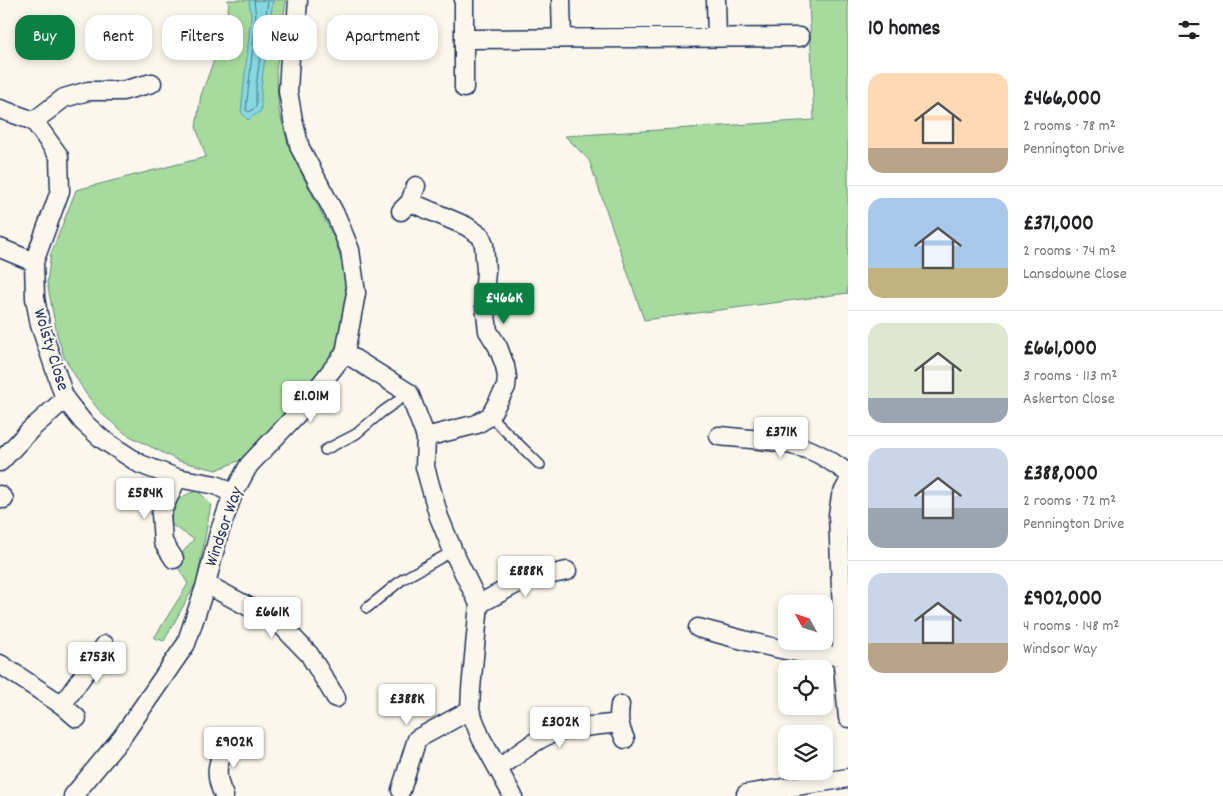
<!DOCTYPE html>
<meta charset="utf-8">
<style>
:root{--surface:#fff;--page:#f6f6f6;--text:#202124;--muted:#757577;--line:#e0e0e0;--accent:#0b8043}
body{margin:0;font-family:Dekko,sans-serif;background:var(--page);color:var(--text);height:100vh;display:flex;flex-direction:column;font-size:19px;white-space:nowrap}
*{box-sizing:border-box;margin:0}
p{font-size:16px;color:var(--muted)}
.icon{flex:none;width:28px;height:28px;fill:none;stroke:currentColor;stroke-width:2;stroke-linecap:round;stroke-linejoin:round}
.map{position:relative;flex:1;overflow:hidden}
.side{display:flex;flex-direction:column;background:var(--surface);width:375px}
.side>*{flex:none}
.hud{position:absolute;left:15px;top:15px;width:475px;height:45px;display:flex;gap:10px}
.needle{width:32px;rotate:310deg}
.controls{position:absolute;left:778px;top:595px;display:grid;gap:10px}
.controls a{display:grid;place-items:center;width:55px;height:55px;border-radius:10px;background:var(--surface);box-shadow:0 2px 8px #0003;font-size:25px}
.price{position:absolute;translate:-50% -42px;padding:0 11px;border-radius:5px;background:#fff;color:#222;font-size:16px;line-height:32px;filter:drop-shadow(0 1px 2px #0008)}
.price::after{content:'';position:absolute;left:50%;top:30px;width:15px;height:11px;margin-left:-8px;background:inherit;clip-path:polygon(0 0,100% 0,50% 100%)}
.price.selected{background:var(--accent);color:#fff}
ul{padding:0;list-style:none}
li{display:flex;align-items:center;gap:15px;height:125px;padding:0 20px}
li+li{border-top:1px solid var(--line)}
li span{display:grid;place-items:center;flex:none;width:140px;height:100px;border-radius:15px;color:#555}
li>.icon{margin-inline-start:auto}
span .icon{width:60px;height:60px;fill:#fffc;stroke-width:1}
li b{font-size:21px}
h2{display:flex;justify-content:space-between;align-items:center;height:60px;padding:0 20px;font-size:21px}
.pill{padding:0 18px;border-radius:15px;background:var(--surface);box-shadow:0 2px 8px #0003;font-size:18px;line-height:45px}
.pill.selected{background:var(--accent);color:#fff}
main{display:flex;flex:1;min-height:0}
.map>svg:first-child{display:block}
.green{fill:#a7db9d;stroke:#61857e}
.water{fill:#87d9df;stroke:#5c95ab}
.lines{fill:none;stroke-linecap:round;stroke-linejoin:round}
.shore{stroke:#467392;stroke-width:1}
.service-casing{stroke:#1b2f5e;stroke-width:12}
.minor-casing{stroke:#1b2f5e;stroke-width:21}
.service{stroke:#fbf7ec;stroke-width:9}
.minor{stroke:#fbf7ec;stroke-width:18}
.labels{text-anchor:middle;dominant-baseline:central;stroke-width:4.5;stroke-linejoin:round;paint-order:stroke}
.street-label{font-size:18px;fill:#1b2f5e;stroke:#fbf7ec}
</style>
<main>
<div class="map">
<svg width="848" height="796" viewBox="0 0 848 796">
<rect width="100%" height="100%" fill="#fbf7ec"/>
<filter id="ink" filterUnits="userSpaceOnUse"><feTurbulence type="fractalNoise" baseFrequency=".02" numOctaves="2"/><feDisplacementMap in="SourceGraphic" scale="10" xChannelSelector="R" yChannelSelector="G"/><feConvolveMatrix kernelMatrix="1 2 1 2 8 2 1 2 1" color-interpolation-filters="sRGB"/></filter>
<g filter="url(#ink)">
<path class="green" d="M228,0H286L276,71L279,111L290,150L336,242L346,278L347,316L332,360L299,401L243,459L216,470L179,461L126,434L103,415L86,394L64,357L57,334L47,282L51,254L76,190L206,157L196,127L201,95L217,52L229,5Z
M809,0H848V293L644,320L589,160L565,136L814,120Z
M197,490L211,504L197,581L164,641L154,638L188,584L178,567L183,552L194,539L170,524C175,500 174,500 197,490Z"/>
<path class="water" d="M249,0L273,1L261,87V111L248,120L241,112L251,17Z"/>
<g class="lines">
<path class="shore" d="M254,0L256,18L246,110L249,112L256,107V86L268,0"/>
<defs>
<path id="service" d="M490,416L540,465
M325,450L356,434L382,412L409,393
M367,608L403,579L453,551"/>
<path id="minor" d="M464,0V88
M561,0L562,38
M716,0L717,38
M465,39L800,37
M0,109L34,121L59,156L60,191L34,262L35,298L40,325L65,399L83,422L102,439L140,464L177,478L216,485L233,494
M34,121L64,98L88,91H122L152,83
M410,202L466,226L481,236L484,245L486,271L484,297L488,331L498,347L505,366L507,377L506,387L490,416L477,424L426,437
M401,211L410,202L416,186
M0,248L34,262
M345,353L409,393L426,437L425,467L439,517L453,551L479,604L471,689L470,710L481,738L513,796
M719,436C750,439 783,440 812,451C825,456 836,465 848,473
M0,462L30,430L65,399
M848,483L841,496L838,515L842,613V656L848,718
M0,495L4,499
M174,559L163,542L161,514L177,478
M206,584L279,623L309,654L336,698
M479,604L518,583L534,578L567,571
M698,628C745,640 793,656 842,656
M0,664L62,705L77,718
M62,705L105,645
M620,705C618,718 619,727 625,739
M498,769C513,758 529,744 546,736C568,727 595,726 619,723
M401,790L417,739L470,710
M746,794L848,778
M73,796L122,737L186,644L206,584L219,533L233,494L249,465L299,412L345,353L356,293L350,250L337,218L300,148L293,120L288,91L290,56L296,27L298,0
M224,796C213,773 217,761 230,740"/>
</defs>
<use href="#service" class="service-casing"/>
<use href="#minor" class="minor-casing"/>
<use href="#service" class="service"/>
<use href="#minor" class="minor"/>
</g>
</g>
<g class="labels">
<g class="street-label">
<text transform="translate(50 350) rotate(73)">Wolsty Close</text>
<text transform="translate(225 527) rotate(-71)">Windsor Way</text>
</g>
</g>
</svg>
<div class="controls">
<a><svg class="needle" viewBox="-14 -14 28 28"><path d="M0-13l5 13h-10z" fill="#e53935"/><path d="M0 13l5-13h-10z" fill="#757577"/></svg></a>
<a><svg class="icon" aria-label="locate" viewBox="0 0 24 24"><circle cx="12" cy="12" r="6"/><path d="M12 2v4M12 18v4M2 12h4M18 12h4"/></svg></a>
<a><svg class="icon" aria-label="layers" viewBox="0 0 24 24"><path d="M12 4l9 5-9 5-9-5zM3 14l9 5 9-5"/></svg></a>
</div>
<b class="price selected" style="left:504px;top:325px">£466K</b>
<b class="price" style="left:311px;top:423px">£1.01M</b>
<b class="price" style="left:781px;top:459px">£371K</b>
<b class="price" style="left:145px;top:520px">£584K</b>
<b class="price" style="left:526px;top:598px">£888K</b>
<b class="price" style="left:272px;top:639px">£661K</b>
<b class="price" style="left:97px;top:684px">£753K</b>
<b class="price" style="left:407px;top:726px">£388K</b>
<b class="price" style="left:560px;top:749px">£302K</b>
<b class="price" style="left:234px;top:769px">£902K</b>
<div class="hud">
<a class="pill selected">Buy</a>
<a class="pill">Rent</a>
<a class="pill">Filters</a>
<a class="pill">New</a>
<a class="pill">Apartment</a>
</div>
</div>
<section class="side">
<h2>10 homes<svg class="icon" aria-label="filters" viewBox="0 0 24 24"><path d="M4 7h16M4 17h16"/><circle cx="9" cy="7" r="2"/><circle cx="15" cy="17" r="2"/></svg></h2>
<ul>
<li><span style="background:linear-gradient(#ffd9b3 75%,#b9a48a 0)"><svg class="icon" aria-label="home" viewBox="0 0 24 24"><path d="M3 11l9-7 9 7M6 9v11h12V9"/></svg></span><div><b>£466,000</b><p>2 rooms · 78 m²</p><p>Pennington Drive</p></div></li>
<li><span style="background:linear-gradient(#a9c7e8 70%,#c2b280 0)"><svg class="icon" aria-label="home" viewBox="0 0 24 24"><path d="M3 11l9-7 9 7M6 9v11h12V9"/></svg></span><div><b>£371,000</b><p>2 rooms · 74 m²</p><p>Lansdowne Close</p></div></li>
<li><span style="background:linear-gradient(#dfe7d0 75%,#9aa5b1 0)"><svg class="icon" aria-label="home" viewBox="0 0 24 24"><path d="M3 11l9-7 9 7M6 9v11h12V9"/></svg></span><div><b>£661,000</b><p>3 rooms · 113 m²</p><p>Askerton Close</p></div></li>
<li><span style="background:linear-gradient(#c9d6e8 60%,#9aa5b1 0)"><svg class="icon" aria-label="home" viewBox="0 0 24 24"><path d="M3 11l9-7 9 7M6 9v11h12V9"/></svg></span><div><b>£388,000</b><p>2 rooms · 72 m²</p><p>Pennington Drive</p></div></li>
<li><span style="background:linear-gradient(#c9d6e8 70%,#b9a48a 0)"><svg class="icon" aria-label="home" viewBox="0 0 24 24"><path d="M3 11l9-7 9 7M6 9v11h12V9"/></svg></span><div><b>£902,000</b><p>4 rooms · 148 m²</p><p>Windsor Way</p></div></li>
</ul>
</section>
</main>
